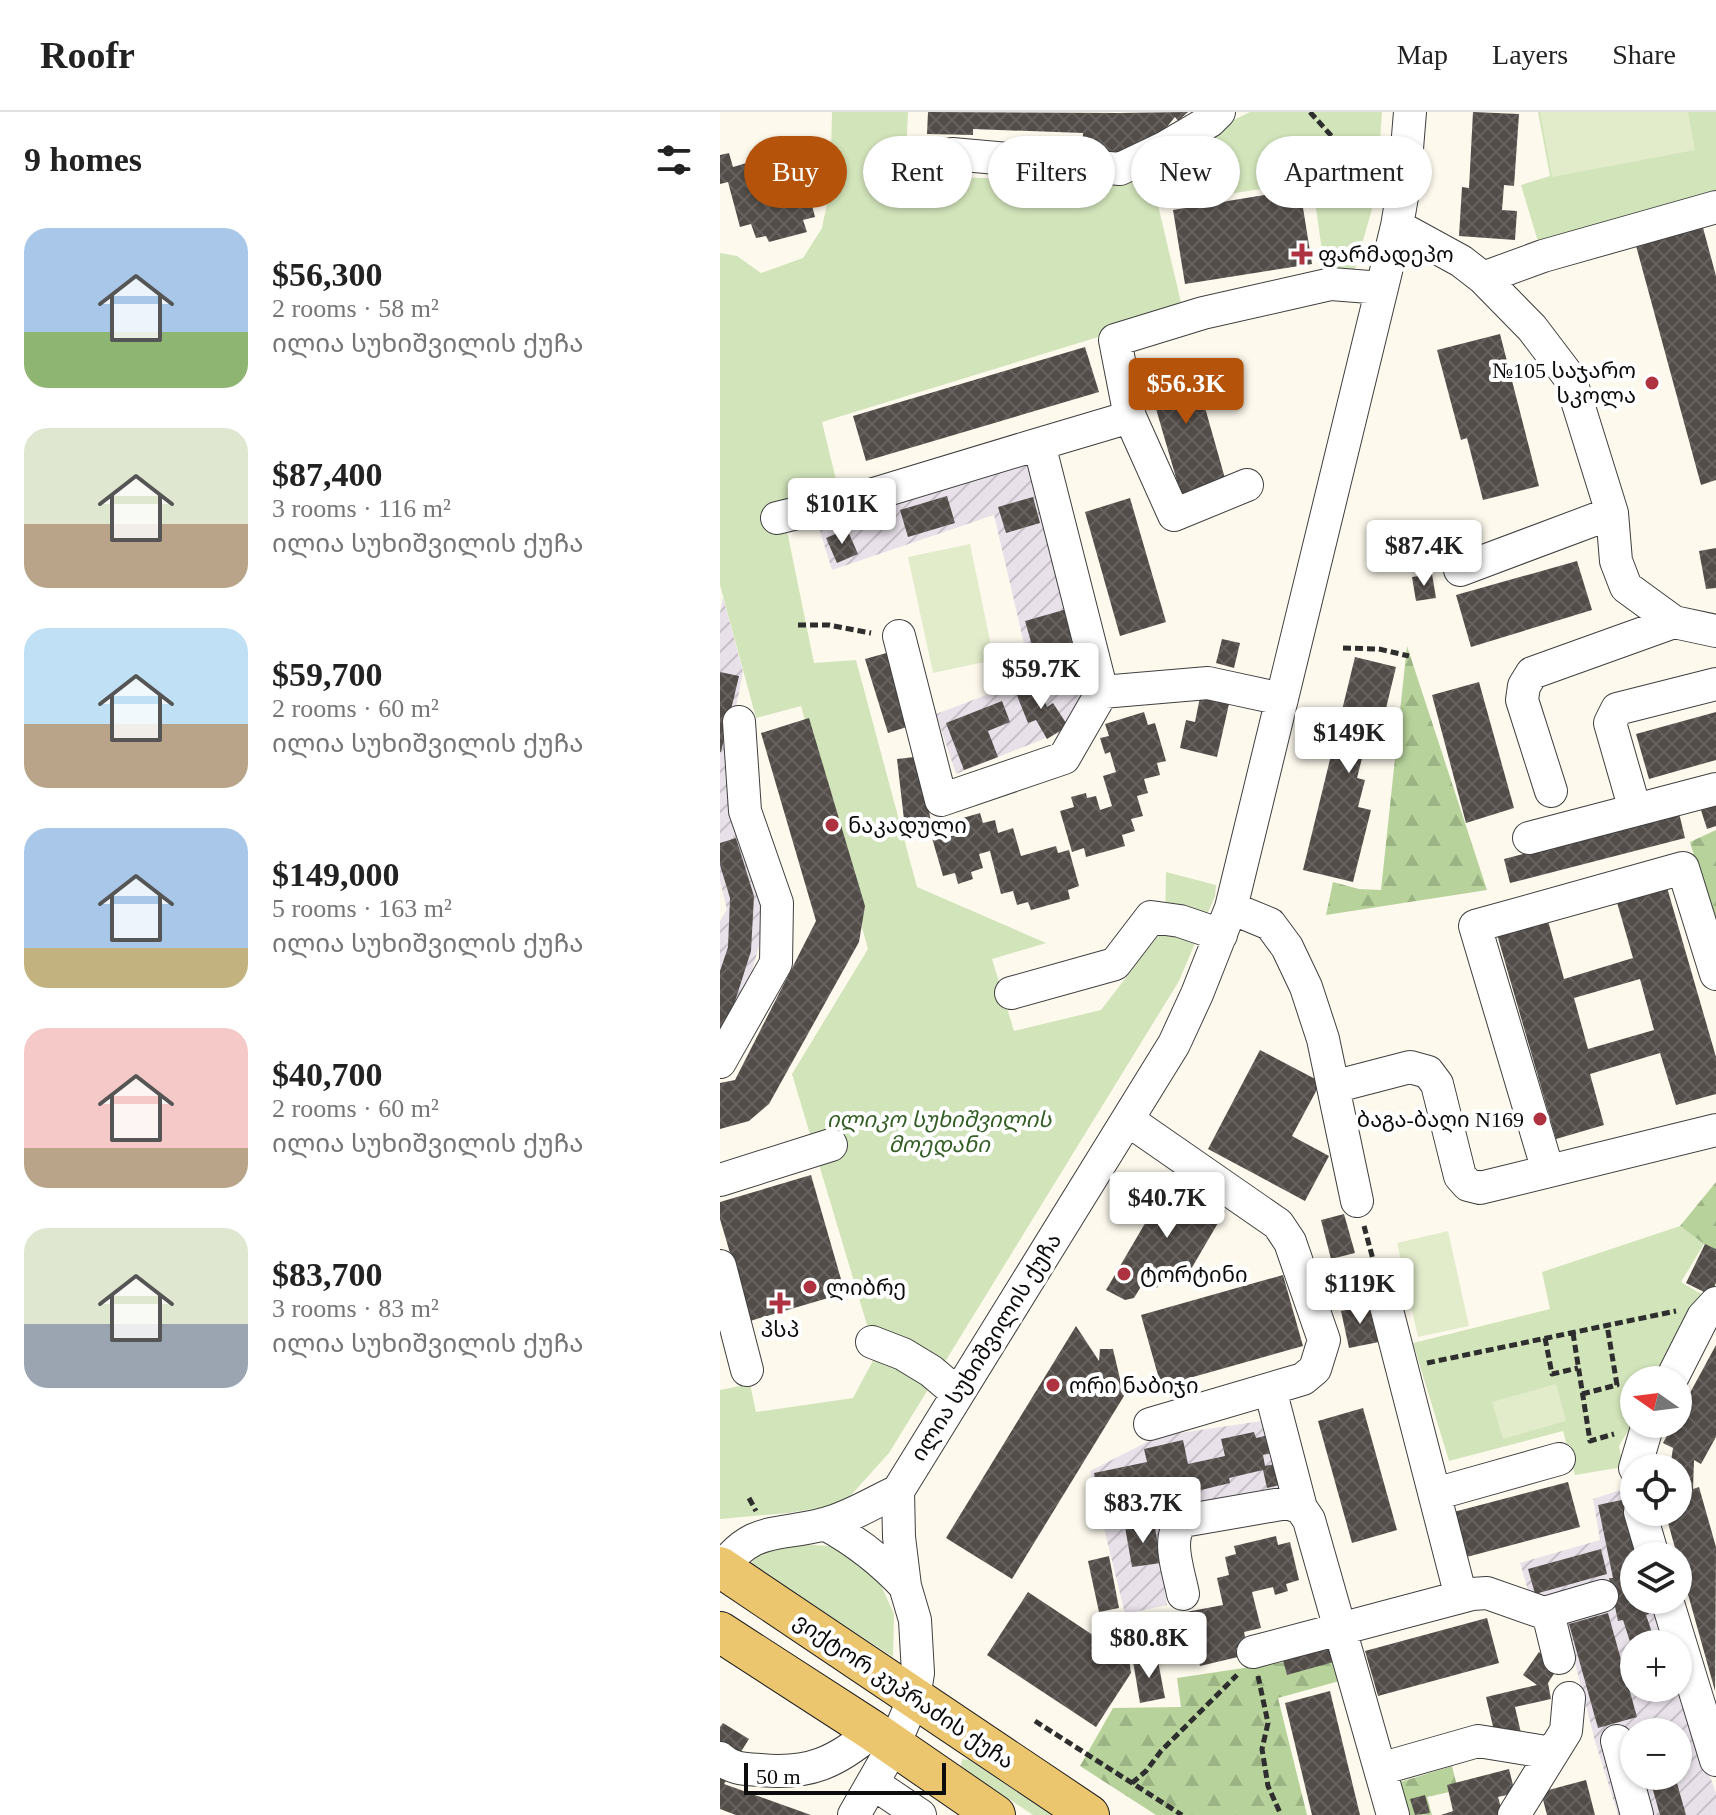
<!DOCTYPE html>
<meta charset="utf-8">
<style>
:root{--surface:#fff;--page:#f6f6f6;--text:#222;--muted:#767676;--line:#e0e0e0;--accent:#b45309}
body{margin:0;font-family:"Times New Roman","Noto Sans Georgian",serif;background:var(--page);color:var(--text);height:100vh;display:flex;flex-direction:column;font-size:30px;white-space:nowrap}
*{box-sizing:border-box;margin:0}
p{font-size:26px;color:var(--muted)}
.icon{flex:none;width:44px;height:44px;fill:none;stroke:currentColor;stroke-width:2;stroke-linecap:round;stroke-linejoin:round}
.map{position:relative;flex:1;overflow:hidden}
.side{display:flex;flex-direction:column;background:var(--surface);width:720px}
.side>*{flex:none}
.top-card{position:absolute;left:24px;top:24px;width:760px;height:72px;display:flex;gap:16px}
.needle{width:52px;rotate:284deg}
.buttons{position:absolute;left:900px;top:1254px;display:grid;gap:16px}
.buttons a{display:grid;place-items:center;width:72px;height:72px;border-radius:50%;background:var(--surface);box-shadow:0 2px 6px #0004;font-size:40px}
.scale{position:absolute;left:24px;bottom:20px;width:202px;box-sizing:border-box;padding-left:8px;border:4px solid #0c0c0c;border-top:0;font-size:22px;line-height:28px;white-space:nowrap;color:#0c0c0c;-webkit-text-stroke:6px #fff;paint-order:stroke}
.price{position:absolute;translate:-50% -68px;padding:0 18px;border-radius:8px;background:#fff;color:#222;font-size:26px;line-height:52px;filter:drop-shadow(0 2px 4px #0008)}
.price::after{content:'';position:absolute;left:50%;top:48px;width:24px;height:18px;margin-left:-12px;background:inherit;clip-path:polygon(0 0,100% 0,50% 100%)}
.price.current{background:var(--accent);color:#fff}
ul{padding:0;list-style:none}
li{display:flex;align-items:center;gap:24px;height:200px;padding:0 24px}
li span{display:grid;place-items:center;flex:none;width:224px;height:160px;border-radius:24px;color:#555}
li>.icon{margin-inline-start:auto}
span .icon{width:96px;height:96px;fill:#fffc;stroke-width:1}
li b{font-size:34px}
h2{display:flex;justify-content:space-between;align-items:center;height:96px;padding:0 24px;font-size:34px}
.pill{padding:0 28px;border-radius:36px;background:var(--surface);box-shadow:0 2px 6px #0004;font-size:28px;line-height:72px}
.pill.current{background:var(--accent);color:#fff}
header{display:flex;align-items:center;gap:48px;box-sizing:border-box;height:112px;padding:0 40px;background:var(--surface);border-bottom:2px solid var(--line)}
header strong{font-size:38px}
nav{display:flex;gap:44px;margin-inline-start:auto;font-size:28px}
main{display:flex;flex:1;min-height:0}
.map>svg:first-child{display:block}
.industrial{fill:url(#industrial-furrows);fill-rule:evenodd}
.green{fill:#d2e4ba}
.forest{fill:url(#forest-firs)}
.pitch{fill:#e2eccb}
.building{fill:url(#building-cross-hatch);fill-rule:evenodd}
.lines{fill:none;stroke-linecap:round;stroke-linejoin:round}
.minor-casing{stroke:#3f3f3f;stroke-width:34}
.major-casing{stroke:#1d1d1d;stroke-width:42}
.path{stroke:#2e2e2e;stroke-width:5;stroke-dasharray:8 4;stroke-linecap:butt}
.minor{stroke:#fff;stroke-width:32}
.major{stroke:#ebc66f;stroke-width:40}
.poi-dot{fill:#ae323f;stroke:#fff;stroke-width:3}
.labels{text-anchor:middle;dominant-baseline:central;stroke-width:8;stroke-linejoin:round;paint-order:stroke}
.poi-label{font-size:22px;fill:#0c0c0c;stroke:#fff;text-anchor:start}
.park-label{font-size:22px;font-style:italic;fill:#325d23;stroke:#fff}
.street-label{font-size:22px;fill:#0c0c0c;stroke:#fff}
</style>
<header>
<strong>Roofr</strong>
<nav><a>Map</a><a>Layers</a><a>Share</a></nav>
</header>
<main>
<section class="side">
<h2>9 homes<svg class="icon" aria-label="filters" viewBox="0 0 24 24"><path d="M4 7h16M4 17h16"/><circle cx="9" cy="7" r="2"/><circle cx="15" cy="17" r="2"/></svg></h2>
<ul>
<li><span style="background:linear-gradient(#a9c7e8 65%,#8fb573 0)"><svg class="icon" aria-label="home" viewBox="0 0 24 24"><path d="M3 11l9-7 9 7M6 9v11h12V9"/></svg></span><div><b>$56,300</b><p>2 rooms · 58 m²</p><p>ილია სუხიშვილის ქუჩა</p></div></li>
<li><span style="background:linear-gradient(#dfe7d0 60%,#b9a48a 0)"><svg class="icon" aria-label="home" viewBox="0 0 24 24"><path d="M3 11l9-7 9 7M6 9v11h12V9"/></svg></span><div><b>$87,400</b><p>3 rooms · 116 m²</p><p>ილია სუხიშვილის ქუჩა</p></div></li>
<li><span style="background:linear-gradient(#bfe0f5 60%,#b9a48a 0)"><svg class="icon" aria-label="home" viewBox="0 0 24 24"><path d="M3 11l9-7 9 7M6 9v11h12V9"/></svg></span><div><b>$59,700</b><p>2 rooms · 60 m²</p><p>ილია სუხიშვილის ქუჩა</p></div></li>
<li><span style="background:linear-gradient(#a9c7e8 75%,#c2b280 0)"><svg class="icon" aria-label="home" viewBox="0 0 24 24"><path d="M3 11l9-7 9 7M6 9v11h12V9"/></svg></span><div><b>$149,000</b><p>5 rooms · 163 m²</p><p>ილია სუხიშვილის ქუჩა</p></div></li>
<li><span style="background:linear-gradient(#f6c9c9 75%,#b9a48a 0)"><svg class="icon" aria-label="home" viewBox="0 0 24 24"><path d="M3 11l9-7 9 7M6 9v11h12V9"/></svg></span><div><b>$40,700</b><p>2 rooms · 60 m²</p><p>ილია სუხიშვილის ქუჩა</p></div></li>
<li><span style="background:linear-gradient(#dfe7d0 60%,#9aa5b1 0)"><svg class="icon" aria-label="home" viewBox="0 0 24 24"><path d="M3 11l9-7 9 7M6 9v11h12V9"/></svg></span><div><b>$83,700</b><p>3 rooms · 83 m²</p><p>ილია სუხიშვილის ქუჩა</p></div></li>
</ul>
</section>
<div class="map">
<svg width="996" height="1703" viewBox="0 0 996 1703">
<defs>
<pattern id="industrial-furrows" width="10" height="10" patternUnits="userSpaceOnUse" patternTransform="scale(2)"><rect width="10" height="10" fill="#e9e1ea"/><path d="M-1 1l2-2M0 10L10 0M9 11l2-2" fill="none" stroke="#c7c0c8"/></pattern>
<pattern id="forest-firs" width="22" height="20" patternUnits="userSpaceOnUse" patternTransform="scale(2)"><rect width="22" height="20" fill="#b7d39b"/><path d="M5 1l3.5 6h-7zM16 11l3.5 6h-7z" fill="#9cb484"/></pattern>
<pattern id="building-cross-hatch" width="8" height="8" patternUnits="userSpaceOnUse" patternTransform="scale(2)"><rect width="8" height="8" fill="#534d49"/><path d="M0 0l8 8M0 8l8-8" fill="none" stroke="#67625f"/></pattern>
</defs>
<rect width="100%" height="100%" fill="#fdf9ed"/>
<path class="industrial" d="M313,352L370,567L353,615L236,662L216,602L303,569L309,553L274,403L112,458L99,416L177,386Z
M3,485L23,560L12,616L9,677L45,811L17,915L0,940V809L7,797L0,769V501Z
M555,1307L573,1375L446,1402L444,1471L447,1493L405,1502L370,1359L439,1324Z
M906,1376L925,1444H914V1488H936L948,1532H914V1576H958L996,1681V1703H898L875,1629L837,1481L811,1488L800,1451L880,1428L873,1387ZM914,1620H958V1664H914Z"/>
<path class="green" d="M112,0H188L185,64L390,69L530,0H662L656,83L634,160L606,166L592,69L438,93L463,199L102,310L118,376L62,394L94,551L136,548L197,775L326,831L272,847L294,919L381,898L445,815L446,760L496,773L495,784L459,869L169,1341L123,1392L68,1401L0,1407V1278L30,1272L36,1300L133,1286L156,1243L72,962L148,837L81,594L36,606L0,473V141L17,144L41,161L83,146L102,116L110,76Z
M818,0H996V85L819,133L801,73L830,64Z
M960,1114L984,1132L961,1170L988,1186L938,1268H914V1309L899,1334L903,1355L855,1363L843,1319L729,1349L693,1231L830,1197L822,1160Z
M77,1432L109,1434L134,1449L160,1471L174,1502L173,1545L31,1452L39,1440Z
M242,1647L249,1648L332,1703H313L241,1655Z"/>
<path class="forest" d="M687,534L767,778L606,803L613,770L639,777L661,778Z
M996,718V818L970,730Z
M996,1070V1137L984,1132L960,1114Z
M618,1542L623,1568L558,1586L587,1703H436L360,1654L393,1596L461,1595L457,1566Z
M732,1654L738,1678L707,1685L712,1703H689L677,1671Z"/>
<path class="pitch" d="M820,0H968L975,38L832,65Z
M250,432L274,548L213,561L188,445Z
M728,1119L749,1214L698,1225L677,1131Z
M836,1272L846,1309L783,1327L772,1290Z"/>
<path class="building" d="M208,0L399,1L468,0L458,9L455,5L437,27L402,41H362L363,21L253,17V23L207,22Z
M753,0L799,2L794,74L784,73L782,98L797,99L795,128L739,124L742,75L749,76Z
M9,41L13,55L30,50L37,80L59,75L57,69L84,62L95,105L83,108L87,120L49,130L46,124L36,126L31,112L20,115L8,70L0,72V43Z
M580,77L592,152L465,172L453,98Z
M982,112L996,164V368L981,373L915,130Z
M780,222L819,374L763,388L747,326L741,328L717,238Z
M365,235L379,280L146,349L133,304Z
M471,246L506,370L461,383L425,259Z
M227,384L235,411L188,425L180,398Z
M313,385L320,411L286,421L278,395Z
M410,386L446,510L400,524L365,400Z
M127,417L138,442L117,451L106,426Z
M996,436V476L986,477L979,439Z
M857,449L872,498L751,535L736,483Z
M712,462L716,486L696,489L692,465Z
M347,497L365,562L340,569L317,551L305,509Z
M502,527L520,531L514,556L496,551Z
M170,540L193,613L168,621L145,547Z
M635,545L676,555L661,617L650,614L637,666L645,668L638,695L651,698L633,770L583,758Z
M0,560L19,564L1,640H0Z
M759,570L794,696L746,711L712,583Z
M318,572L327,595L333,591L348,614L327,627L316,608L308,611L296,581Z
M480,585L509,592L497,645L460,636L466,608L475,610Z
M282,589L290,610L268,619L278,645L244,658L226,611Z
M424,600L428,613L435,611L446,649L437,651L440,663L424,667L428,681L417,684L423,704L411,707L415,719L402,723L405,734L366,745L364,736L352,740L340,699L354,695L351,685L366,681L367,686L376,684L380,698L392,694L383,664L396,660L390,640L385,642L380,626L389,624L385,612Z
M996,600V648L929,667L916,622Z
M89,606L145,794L139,830L49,992L29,1009L0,1017V971L15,968L96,809L41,621Z
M203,644L211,713L185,716L177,647Z
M996,690V714L987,717L980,695Z
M260,701L263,711L275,708L278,721L293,716L301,744L336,734L338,741L349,738L359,774L348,778L350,787L311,798L308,790L297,793L293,779L281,782L270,739L259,742L263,756L251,760L253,767L238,772L235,761L223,764L212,726L225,722L222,712Z
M959,701L965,726L790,771L784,747Z
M16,726L34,784L31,839L6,918L0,925V859L8,835L10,786L0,753V731Z
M946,772L996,945V982L956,993L940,941L870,962L884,1013L836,1027L776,819L827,805L844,867L913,846L896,787ZM920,867L934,918L868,937L854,886Z
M540,938L601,970L572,1024L609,1044L585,1089L488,1037Z
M91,1063L125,1181L30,1209L0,1107V1090Z
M451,1067L505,1099L467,1164L450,1154L437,1176L425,1168L414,1186L405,1188L386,1178Z
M624,1102L635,1141L611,1147L601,1108Z
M985,1132L996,1137V1171L990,1183L966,1171Z
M640,1149L644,1164L618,1172L614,1156Z
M563,1163L583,1234L441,1274L421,1203Z
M651,1193L659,1230L629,1236L621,1199Z
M356,1214L379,1249L380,1237H393L404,1284L292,1467L226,1426Z
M996,1233V1325L981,1352L974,1348L973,1377L979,1375L996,1435L995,1579L945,1400H958V1356H950L953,1336L943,1331L953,1312H958V1303Z
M643,1296L677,1418L632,1431L598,1309Z
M534,1320L536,1326L558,1321L562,1339L543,1343L545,1354L564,1350L569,1371L547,1376L543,1358L509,1366L510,1371L477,1379L478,1384L428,1396L424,1378L380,1388L374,1361L427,1350L424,1337L463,1328L468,1352L505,1344L501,1327Z
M848,1370L860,1415L739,1447L726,1402Z
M906,1387L917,1444H914V1488H926L929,1502L926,1503L936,1532H914L913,1539L903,1508L898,1509L889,1466H893L878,1393Z
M434,1410L441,1451L412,1455L405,1415Z
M556,1424L558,1433L570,1430L579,1468L566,1472L568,1479L555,1483L553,1475L532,1480L541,1516L524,1520L527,1533L516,1536L518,1545L480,1554L478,1546L465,1549L456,1511L468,1509L466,1500L503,1493L497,1466L509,1463L505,1445L516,1442L514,1434Z
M881,1437L887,1462L815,1482L808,1457Z
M389,1444L399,1496L379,1500L368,1449Z
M308,1480L409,1547L411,1561L376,1615L267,1543Z
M888,1501L917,1605L878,1616L849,1512Z
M767,1506L779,1551L658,1584L645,1539Z
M611,1527L617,1549L567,1563L561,1541Z
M819,1540L839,1554L828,1571L831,1587L795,1595L801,1621L776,1627L766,1585L817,1573L803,1563Z
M437,1544L445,1586L420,1591L413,1549Z
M610,1579L640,1703H592L565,1591Z
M3,1611L29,1627L5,1665L8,1666L4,1672L91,1703H16L0,1697V1615Z
M789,1657L795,1681L778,1685L783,1703H721L733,1699L727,1673Z
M929,1664H955L966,1703H940Z
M866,1668L875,1703H827L821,1680Z
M705,1683L710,1701L695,1703L690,1687Z"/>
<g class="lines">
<defs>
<path id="minor" d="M232,42L400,57L444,36L490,9L499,0
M677,114L741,149L763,166L812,216L850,266L892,401L896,449L906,475L954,510L996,519
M763,166L823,144L996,95
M410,305L454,403L527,373
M319,332L410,305L395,228L483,201L611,172L662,176
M57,406L147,384L319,332L382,580L344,646L221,688L179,524
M740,458L892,401
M382,580L488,571L562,587
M831,679L802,588L804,574L812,561L954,510
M915,698L890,611L897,597L996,572
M809,726L996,677
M511,796L550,812L567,835L586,875L603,927L637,1089
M291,881L395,852L431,805L460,809L501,823
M0,950L56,851L57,791L25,699L19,610
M613,975L690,955L708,960L717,972L740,1064L748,1073L760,1076L996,1018
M408,1008L558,1112L570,1130L604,1228L595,1257L583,1267L430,1312
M828,1059L755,814L963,756L996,862
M0,1068L111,1033
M0,1154L27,1258
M661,1175L741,1485
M152,1230L183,1242L211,1259L237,1281
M951,1268L983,1205L996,1191
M550,1277L581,1396
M915,1356L928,1312
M715,1382L839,1347
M920,1400L933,1444
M105,1412C136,1429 161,1448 185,1474
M0,1459C32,1413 57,1425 104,1412C129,1406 154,1390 178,1379
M463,1482C459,1460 445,1425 463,1409L567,1391L581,1396L589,1408L673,1703
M947,1488L996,1648
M824,1501L882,1484
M533,1540L752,1482L767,1481L824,1501L830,1509L839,1546
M897,1629L917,1703
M0,1646C12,1657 24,1657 40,1658C89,1663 117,1650 153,1619
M660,1657L758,1629L832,1641
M154,1672L200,1703
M134,1703L173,1635L194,1586L198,1561L195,1508L185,1474L179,1425L178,1379L454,932L477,882L511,796L677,114L684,73L690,0
M794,1703L846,1619L849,1586"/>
<path id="major" d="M0,1455L369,1703
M0,1520L153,1619L275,1703"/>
</defs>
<use href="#minor" class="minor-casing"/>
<use href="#major" class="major-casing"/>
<path class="path" d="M590,0L616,29
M78,513H109L151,521
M623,536L659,537L689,544
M644,1114L654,1151
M853,1221L870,1329L894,1322
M825,1226L832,1262L858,1256
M707,1251L956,1199
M862,1282L897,1273L887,1213
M29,1386L36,1399
M538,1564L548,1611L542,1637L548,1674L561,1703
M315,1609L462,1703
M412,1671L426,1659L441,1639L517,1563"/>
<use href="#minor" class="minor"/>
<use href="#major" class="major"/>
</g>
<g class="poi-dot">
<path d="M578 130h8v8h8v8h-8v8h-8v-8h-8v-8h8z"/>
<circle cx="932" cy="271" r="8"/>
<circle cx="112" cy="713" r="8"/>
<circle cx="820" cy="1007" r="8"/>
<circle cx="404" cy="1162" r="8"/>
<circle cx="90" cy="1175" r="8"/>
<path d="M56 1179h8v8h8v8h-8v8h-8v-8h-8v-8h8z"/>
<circle cx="333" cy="1273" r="8"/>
</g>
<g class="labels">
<g class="poi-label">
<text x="598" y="142">ფარმადეპო</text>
<text x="916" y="258" text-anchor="end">№105 საჯარო<tspan x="916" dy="25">სკოლა</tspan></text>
<text x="128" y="713">ნაკადული</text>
<text x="804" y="1007" text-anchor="end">ბაგა-ბაღი N169</text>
<text x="420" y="1162">ტორტინი</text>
<text x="106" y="1175">ლიბრე</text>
<text x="60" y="1217" text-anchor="middle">პსპ</text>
<text x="349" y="1273">ორი ნაბიჯი</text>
</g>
<g class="park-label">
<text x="219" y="1007">ილიკო სუხიშვილის<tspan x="219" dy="25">მოედანი</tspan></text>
</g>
<g class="street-label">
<text transform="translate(266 1235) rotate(-58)">ილია სუხიშვილის ქუჩა</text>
<text transform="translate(184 1579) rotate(34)">ვიქტორ კუპრაძის ქუჩა</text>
</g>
</g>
</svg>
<div class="buttons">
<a><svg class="needle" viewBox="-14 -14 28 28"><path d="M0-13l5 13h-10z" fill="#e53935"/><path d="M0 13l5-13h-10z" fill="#767676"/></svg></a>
<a><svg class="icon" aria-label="locate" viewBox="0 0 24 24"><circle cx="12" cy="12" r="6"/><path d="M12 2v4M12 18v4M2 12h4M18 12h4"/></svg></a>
<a><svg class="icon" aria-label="layers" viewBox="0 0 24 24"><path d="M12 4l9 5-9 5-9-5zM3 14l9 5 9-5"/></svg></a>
<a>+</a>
<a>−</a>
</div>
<div class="scale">50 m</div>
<b class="price current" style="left:466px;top:314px">$56.3K</b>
<b class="price" style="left:122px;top:434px">$101K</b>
<b class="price" style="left:704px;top:476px">$87.4K</b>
<b class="price" style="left:321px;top:599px">$59.7K</b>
<b class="price" style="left:629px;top:663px">$149K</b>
<b class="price" style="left:447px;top:1128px">$40.7K</b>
<b class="price" style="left:640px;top:1214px">$119K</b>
<b class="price" style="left:423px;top:1433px">$83.7K</b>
<b class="price" style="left:429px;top:1568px">$80.8K</b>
<div class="top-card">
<a class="pill current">Buy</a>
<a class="pill">Rent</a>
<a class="pill">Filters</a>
<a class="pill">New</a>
<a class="pill">Apartment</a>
</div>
</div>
</main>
